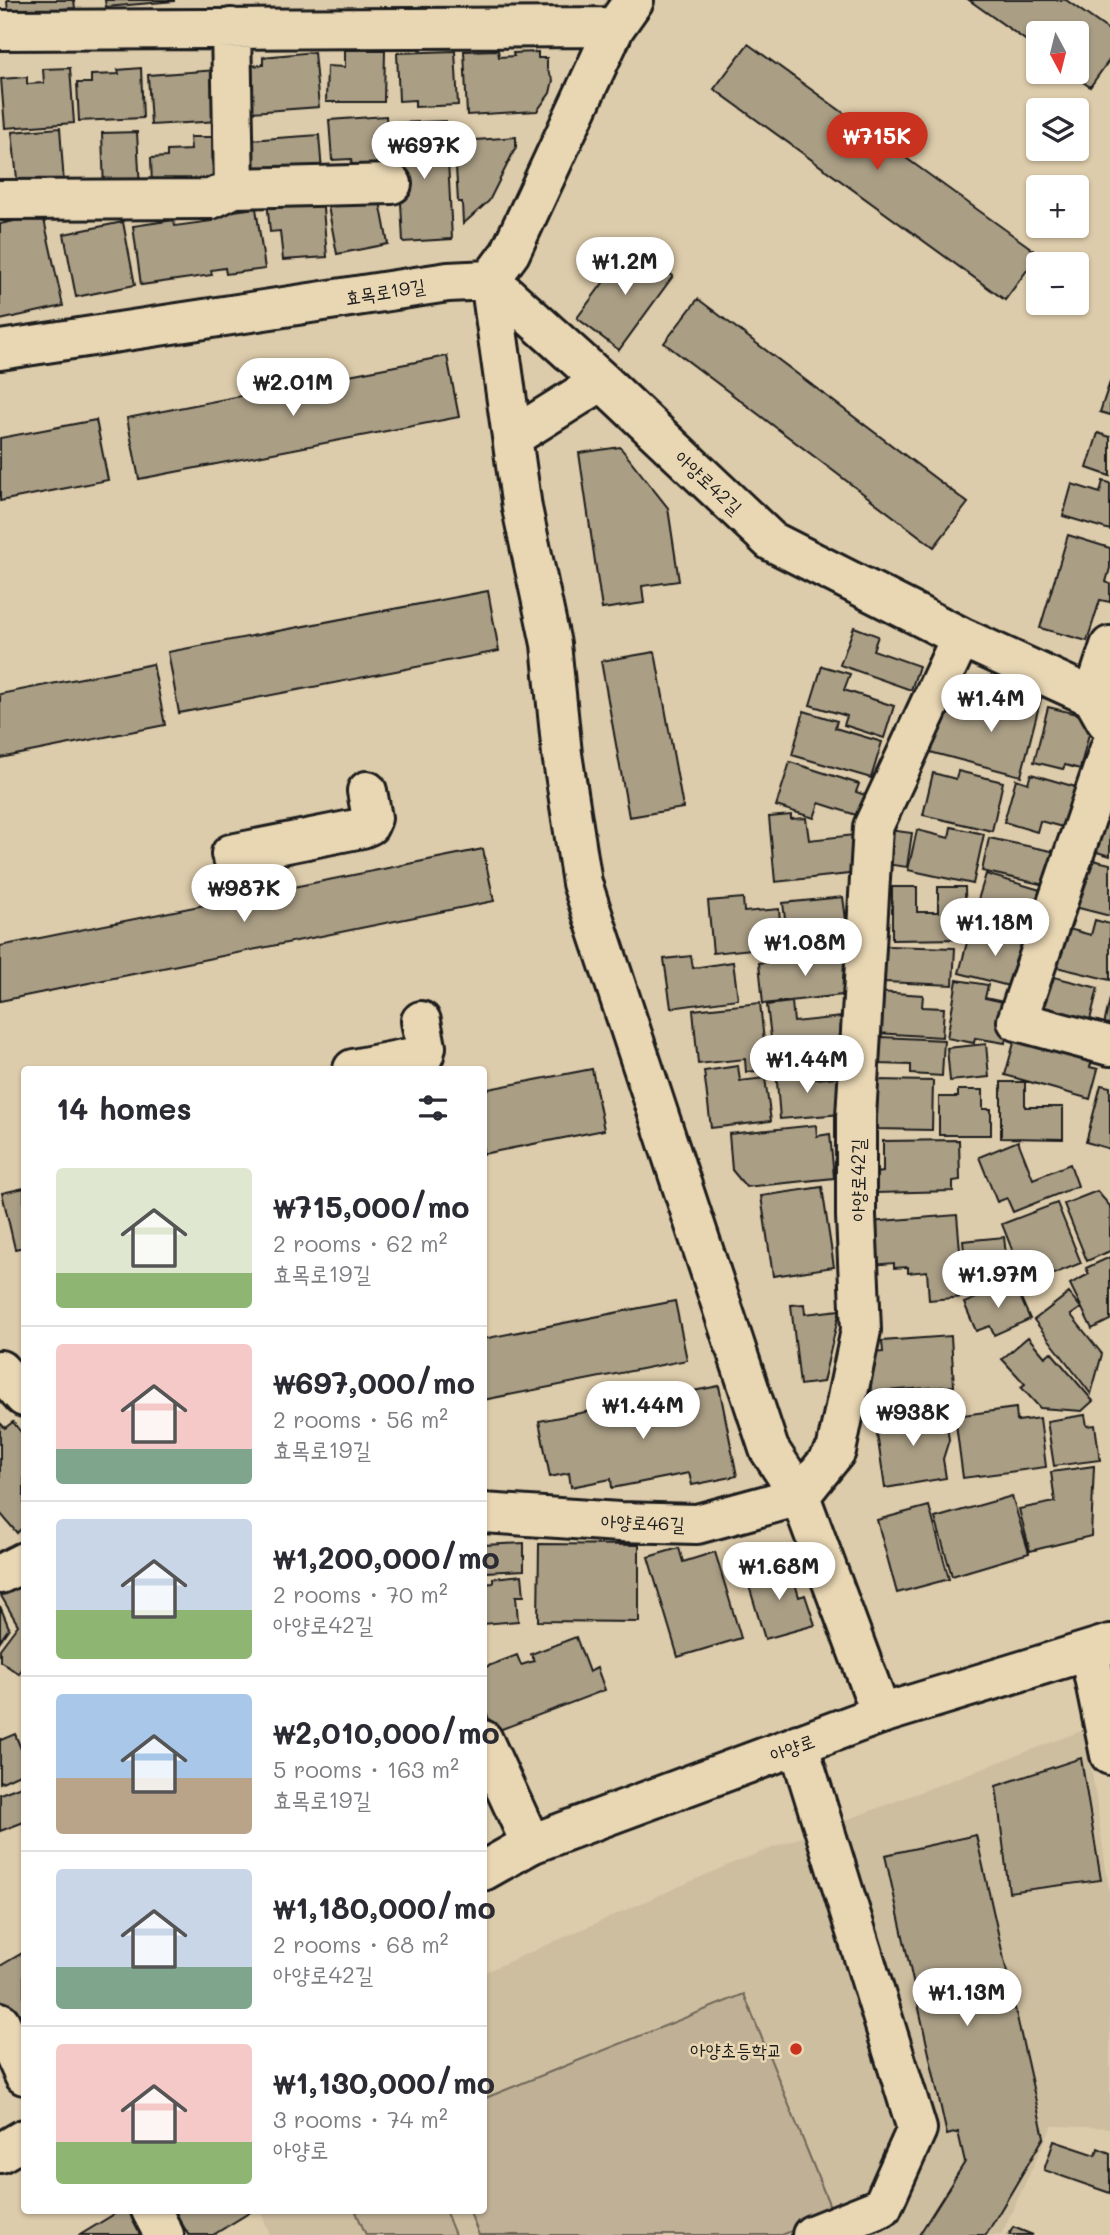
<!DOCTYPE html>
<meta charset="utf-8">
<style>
:root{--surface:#fff;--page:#f7f7f7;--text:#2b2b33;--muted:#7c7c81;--line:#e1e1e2;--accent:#c8321e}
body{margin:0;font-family:Mali,"Poor Story",sans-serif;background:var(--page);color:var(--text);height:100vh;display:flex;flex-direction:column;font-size:26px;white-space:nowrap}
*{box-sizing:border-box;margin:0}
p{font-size:23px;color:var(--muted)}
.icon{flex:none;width:38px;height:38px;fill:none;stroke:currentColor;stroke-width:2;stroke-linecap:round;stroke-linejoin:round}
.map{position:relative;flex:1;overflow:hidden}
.panel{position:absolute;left:21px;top:1066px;width:466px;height:1148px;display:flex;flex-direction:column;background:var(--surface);border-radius:7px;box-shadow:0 2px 5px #0004}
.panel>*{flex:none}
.needle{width:46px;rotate:173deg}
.buttons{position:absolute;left:1026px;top:21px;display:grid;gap:14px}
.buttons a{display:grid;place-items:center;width:63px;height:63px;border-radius:7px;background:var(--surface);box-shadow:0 2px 5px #0004;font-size:35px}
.price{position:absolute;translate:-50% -60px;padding:0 16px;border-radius:24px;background:#fff;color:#222;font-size:23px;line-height:46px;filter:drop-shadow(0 2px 4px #0008)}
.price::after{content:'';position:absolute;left:50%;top:42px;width:21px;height:16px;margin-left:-10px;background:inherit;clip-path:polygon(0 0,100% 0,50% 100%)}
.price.selected{background:var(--accent);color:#fff}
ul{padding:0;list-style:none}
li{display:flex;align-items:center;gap:21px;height:175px;padding:0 35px}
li+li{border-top:2px solid var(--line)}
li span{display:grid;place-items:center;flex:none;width:196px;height:140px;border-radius:7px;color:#555}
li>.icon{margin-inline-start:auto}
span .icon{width:84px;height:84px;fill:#fffc;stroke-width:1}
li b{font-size:30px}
h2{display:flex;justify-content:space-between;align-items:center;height:84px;padding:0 35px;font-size:30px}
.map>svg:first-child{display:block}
.built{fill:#cebea0}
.green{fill:#c0b196;stroke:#6e6659;stroke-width:2}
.building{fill:#aa9e85;stroke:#1c1c1c;stroke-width:2}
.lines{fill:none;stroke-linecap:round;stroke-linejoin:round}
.minor-casing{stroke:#1c1c1c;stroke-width:44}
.major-casing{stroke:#1c1c1c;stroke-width:44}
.minor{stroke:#e9d7b4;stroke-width:38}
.major{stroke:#e9d7b4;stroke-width:38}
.poi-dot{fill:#c8321e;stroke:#e9d7b4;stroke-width:2.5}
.labels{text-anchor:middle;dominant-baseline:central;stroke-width:5;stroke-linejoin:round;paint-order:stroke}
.street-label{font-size:19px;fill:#1c1c1c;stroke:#e9d7b4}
.poi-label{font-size:19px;fill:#1c1c1c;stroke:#e9d7b4;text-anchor:end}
</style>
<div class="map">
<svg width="1110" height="2235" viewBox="0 0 1110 2235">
<rect width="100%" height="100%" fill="#ddccab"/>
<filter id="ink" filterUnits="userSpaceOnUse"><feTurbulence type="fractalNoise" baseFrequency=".0143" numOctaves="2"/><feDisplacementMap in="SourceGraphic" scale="14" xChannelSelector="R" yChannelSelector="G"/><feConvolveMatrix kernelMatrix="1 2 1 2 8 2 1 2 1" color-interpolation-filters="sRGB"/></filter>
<g filter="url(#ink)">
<path class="built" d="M1086,1729L1110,1897V2128L1052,2126L1001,2235H270L260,2210H483V1973L730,1864Z"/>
<path class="green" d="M744,1994L833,2214L782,2235H479L469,2210H483V2099Z
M360,2210H445L455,2235H366L356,2212Z"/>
<path class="building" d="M7,0H74L75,8L8,13Z
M105,0H174V1L106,7Z
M969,0H1066L1110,31V59L1090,87L1069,72H1076V33H1038V49Z
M748,44L1039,254L1005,300L714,89Z
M345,50H385L384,102H326L327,66L345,67Z
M498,50L499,57L514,56L513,53L538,52V58H547V69L553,80L550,93L537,111L467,115L464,51Z
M455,51L458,105L415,107V100L399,101L397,53Z
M314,52L319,107L252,112L248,66L263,65V57Z
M70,68L74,123L5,128L1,79L27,77V84L44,83L43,69Z
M141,68L143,118L79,121L77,83H91V75L119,74L118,70Z
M217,70L220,121L151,125L148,75Z
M386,116L390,171L353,174L351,159L332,160L329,120Z
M446,121L452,239L403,242L397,123Z
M60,128L64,184L18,188L12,132Z
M137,132L140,190L104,191L102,133Z
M319,135L322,172L251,177L249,140Z
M190,137H212L214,183L152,186L151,158L167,157V151L191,150Z
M516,137V147L489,201L463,224L462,202H458L456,167L463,166L462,141Z
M378,191L388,244L337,254L327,201Z
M322,196L327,257L283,260L280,231L270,232L267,200Z
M256,208L265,269L226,274L225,268L211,270L212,275L141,285L133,226L174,220L175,226L212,221L211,214Z
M43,215L63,306L0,320V224Z
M123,222L135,285L76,297L64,234Z
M631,245L673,276L619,350L577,318Z
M698,299L968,503L934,547L664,343Z
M447,356L459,417L139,479L127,418Z
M1110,382V415L1100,412Z
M96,420L108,480L0,501V438Z
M1098,433L1110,437V476L1087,468Z
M620,447L668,508L679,581L642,586L644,603L602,609L579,453Z
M1103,481L1110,483V530L1063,516L1072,484L1100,493Z
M1068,535L1110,548V568L1106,582L1110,584V602L1100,600L1087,641L1040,628Z
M488,591L499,651L179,713L168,652Z
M854,627L878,636L873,650L919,666L911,690L840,665Z
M655,652L683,808L629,817L601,661Z
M153,664L165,725L0,758V694Z
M822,666L850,674L844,690L894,706L884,738L844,725L847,716L810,705Z
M1001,687L1041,698L1021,776L930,752L938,720L943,722L946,709L991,721Z
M1048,707L1093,718L1080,769L1065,765L1063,769L1034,762Z
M804,711L837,721L835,728L882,742L871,778L792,755Z
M790,762L859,784L856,792L865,795L859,816L819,803L814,818L776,806Z
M958,771L1003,782L992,831L923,815L933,773L956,779Z
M1031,774L1079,788L1066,828L1040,821L1037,832L1004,822L1016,779L1028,783Z
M1110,806V856L1090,850Z
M791,815V819L806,818L809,840L854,835L858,873L775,882L769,817Z
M951,827L984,834L973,884L908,870L917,830L949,838Z
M889,830L912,833L907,867L885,864Z
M989,838L1056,852L1049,886L982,871Z
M483,849L494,901L0,1001V946Z
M1084,858L1110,864V916L1071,906Z
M986,874L1047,892L1034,934L973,916Z
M892,887H917V912H938V887H965L966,939L892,940Z
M843,897L849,943L789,950L783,903Z
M743,898L744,912L779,909L782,946L713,953L708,901Z
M1095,920L1110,924V980L1048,965L1058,926L1091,935Z
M971,927L1032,943L1020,989L959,973Z
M886,946L955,948L953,985L884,982Z
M847,953L851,994L763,1004L759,963Z
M691,956L693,968L733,962L738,999L671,1008L664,959Z
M1042,974L1098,988L1088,1028L1033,1015Z
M957,980L988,985L985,998L1013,1004L1005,1043L975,1038L974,1043L947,1038Z
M878,992L923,995L922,1007L944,1008L942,1037L876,1033Z
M1110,999V1030L1103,1029Z
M792,1002L794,1022L841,1017L845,1046L773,1054L767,1005Z
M760,1003L767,1070L746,1072L745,1059L698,1064L693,1010Z
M1017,1032L1094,1054L1090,1067L1098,1069L1090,1099L1005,1075Z
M881,1037L944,1040L942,1076L911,1074V1065L879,1064Z
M986,1044L989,1077L950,1081L947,1048Z
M738,1066L740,1081L765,1078L771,1121L711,1128L704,1071Z
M805,1068L806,1080L839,1077L842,1114L780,1119L776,1070Z
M592,1069L604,1130L483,1154V1090Z
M874,1080L933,1081L932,1130L873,1129Z
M1001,1082H1025V1107H1063V1139L1001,1138Z
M1101,1085L1110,1087V1149L1086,1142Z
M958,1090H983V1109H991V1135H939V1097H958Z
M816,1125L817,1136L830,1134L834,1178L746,1187L732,1170L729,1134Z
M959,1140L960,1180L953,1181V1191L876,1193L875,1173L883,1172V1141Z
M1018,1141L1033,1179L1070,1164L1078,1186L1013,1212L1007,1198L997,1202L979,1157Z
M822,1187L834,1267L773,1276L761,1196Z
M24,1188V1247L15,1249L2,1193Z
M1097,1191L1110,1206V1251L1087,1261L1064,1204Z
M1057,1203L1081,1263L1026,1285L1002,1224Z
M957,1215L964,1297L929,1300L927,1271L908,1273V1267L894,1268V1263L872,1265L869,1222Z
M1004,1237L1007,1265L992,1267L994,1287L968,1289L963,1241Z
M1110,1257V1320L1092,1329L1070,1284L1089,1274L1086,1268Z
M1014,1282L1030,1319L994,1335L990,1326L976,1331L964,1303Z
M1069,1293L1081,1308L1071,1315L1102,1354L1091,1394L1034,1320Z
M675,1301L687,1360L483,1400V1339Z
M804,1304L805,1314L840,1310L823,1382L800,1385L791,1305Z
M951,1336L954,1386L871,1392L868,1353L883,1352L882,1341Z
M1028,1337L1045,1357L1051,1352L1093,1401L1082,1411L1040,1408L1021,1387L1025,1384L1002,1359Z
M719,1386L737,1476L692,1485L689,1473L612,1488L611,1479L571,1487L569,1473L550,1477L539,1421Z
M1016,1408L1017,1421L1040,1418L1046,1467L963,1478L955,1416Z
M945,1410L949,1440L943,1459L946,1478L885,1488L875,1420Z
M1085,1415L1087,1426L1095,1425L1100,1460L1054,1466L1047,1421Z
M13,1422L24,1436V1526L17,1533L0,1513V1423L5,1428Z
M1094,1466L1091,1536L1030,1551L1019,1509L1055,1502L1051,1472Z
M1012,1496L1029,1553L952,1576L935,1518Z
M929,1506L949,1579L897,1593L877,1520Z
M524,1543V1570L486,1572V1577H483V1545Z
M539,1544L639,1545V1622L538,1621Z
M679,1548L683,1562L715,1552L741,1638L678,1657L648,1557Z
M789,1563L799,1597L805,1595L815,1625L765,1639L746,1576Z
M24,1575V1666L19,1674L0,1661V1649L18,1625L0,1594V1589Z
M522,1575L524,1596H516L518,1621L483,1624V1584L493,1583V1578Z
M0,1606L9,1628L0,1641Z
M576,1637L589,1672L597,1668L605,1690L494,1732L483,1704V1668L517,1655L521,1665L534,1661L531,1654Z
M15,1734L24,1756V1772L0,1783V1738L1,1740Z
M1081,1758L1101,1880L1009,1892L996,1786Z
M24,1785V1822L0,1831V1794Z
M976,1835L1044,2137L986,2235H919L965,2162L958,2132L947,2135L885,1855Z
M24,1952V2024L18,2028L0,1999V1966Z
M1054,2141L1096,2155L1098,2148L1110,2153V2193L1044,2170Z
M121,2210H136L151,2235H80Z
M173,2210H251L252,2211L213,2235H189Z
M1013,2227L1033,2235H1009Z"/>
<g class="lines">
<defs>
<path id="minor" d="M231,28L234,188
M0,30L615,27
M0,200L211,199L234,188L392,184
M490,280L522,508L551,644L562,754L582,883L769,1449L800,1496L881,1714
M490,280L602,381L771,541L961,637L1110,705
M490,280L510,253L615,27L634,0
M0,350L448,282L490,280
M513,437L602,381
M1106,721L1093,698L1110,646
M1110,748L1017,1021L1110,1046
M231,854L362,828L369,825L372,818L367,791
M353,1069L424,1055L426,1047L421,1021
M0,1370L24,1397
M800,1496L836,1451L861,1330L856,1216V1117L873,827L961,637
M483,1513L619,1522L697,1524L800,1496
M0,1574L24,1562
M1089,1652L1110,1755
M483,1740L531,1844
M798,1744L917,2129L882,2207L812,2235
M0,2022L24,2075
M151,2210L164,2235"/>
<path id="major" d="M483,1871L531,1844L881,1714L1110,1644
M0,2153L24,2139"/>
</defs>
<use href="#minor" class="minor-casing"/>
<use href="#major" class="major-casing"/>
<use href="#minor" class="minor"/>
<use href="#major" class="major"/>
</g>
</g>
<circle class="poi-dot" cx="796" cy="2049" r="7"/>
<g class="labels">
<g class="street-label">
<text transform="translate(385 291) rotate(-9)">효목로19길</text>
<text transform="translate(709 482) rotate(43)">아양로42길</text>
<text transform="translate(857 1180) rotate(-90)">아양로42길</text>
<text transform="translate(643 1522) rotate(2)">아양로46길</text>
<text transform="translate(792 1747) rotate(-20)">아양로</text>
</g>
<g class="poi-label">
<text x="782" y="2049">아양초등학교</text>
</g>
</g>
</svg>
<div class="buttons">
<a><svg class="needle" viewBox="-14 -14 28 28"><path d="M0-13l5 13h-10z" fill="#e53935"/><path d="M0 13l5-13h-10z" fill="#7c7c81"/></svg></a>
<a><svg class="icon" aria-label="layers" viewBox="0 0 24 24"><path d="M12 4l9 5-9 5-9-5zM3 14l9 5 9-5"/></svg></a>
<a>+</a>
<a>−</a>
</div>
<b class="price selected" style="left:877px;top:172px">₩715K</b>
<b class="price" style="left:424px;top:181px">₩697K</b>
<b class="price" style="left:625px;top:297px">₩1.2M</b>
<b class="price" style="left:293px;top:418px">₩2.01M</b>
<b class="price" style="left:991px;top:734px">₩1.4M</b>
<b class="price" style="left:244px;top:924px">₩987K</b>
<b class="price" style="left:995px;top:958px">₩1.18M</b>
<b class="price" style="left:805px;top:978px">₩1.08M</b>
<b class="price" style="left:807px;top:1095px">₩1.44M</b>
<b class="price" style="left:998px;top:1310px">₩1.97M</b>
<b class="price" style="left:643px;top:1441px">₩1.44M</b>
<b class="price" style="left:913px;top:1448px">₩938K</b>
<b class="price" style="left:779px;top:1602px">₩1.68M</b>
<b class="price" style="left:967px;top:2028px">₩1.13M</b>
<section class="panel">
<h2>14 homes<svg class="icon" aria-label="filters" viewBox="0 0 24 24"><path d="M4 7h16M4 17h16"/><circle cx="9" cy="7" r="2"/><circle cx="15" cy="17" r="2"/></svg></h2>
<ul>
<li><span style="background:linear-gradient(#dfe7d0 75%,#8fb573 0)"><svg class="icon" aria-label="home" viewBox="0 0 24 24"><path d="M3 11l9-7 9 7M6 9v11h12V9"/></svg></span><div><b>₩715,000/mo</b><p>2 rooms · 62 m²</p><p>효목로19길</p></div></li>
<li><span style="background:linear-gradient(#f6c9c9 75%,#7fa58c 0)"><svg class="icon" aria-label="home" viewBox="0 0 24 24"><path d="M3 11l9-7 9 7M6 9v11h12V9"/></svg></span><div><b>₩697,000/mo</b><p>2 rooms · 56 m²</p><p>효목로19길</p></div></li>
<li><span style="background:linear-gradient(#c9d6e8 65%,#8fb573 0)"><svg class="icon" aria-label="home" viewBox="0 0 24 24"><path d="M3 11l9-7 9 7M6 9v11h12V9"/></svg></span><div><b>₩1,200,000/mo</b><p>2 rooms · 70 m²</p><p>아양로42길</p></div></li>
<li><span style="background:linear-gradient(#a9c7e8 60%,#b9a48a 0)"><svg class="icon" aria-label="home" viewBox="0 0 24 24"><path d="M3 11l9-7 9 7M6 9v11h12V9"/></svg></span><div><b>₩2,010,000/mo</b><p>5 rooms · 163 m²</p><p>효목로19길</p></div></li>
<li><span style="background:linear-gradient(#c9d6e8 70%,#7fa58c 0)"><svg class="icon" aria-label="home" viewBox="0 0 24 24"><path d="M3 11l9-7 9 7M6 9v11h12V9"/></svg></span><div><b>₩1,180,000/mo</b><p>2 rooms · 68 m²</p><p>아양로42길</p></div></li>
<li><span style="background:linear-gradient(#f6c9c9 70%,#8fb573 0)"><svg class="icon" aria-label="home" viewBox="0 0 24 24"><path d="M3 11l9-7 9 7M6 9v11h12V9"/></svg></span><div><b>₩1,130,000/mo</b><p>3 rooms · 74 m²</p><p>아양로</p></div></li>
</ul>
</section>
</div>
